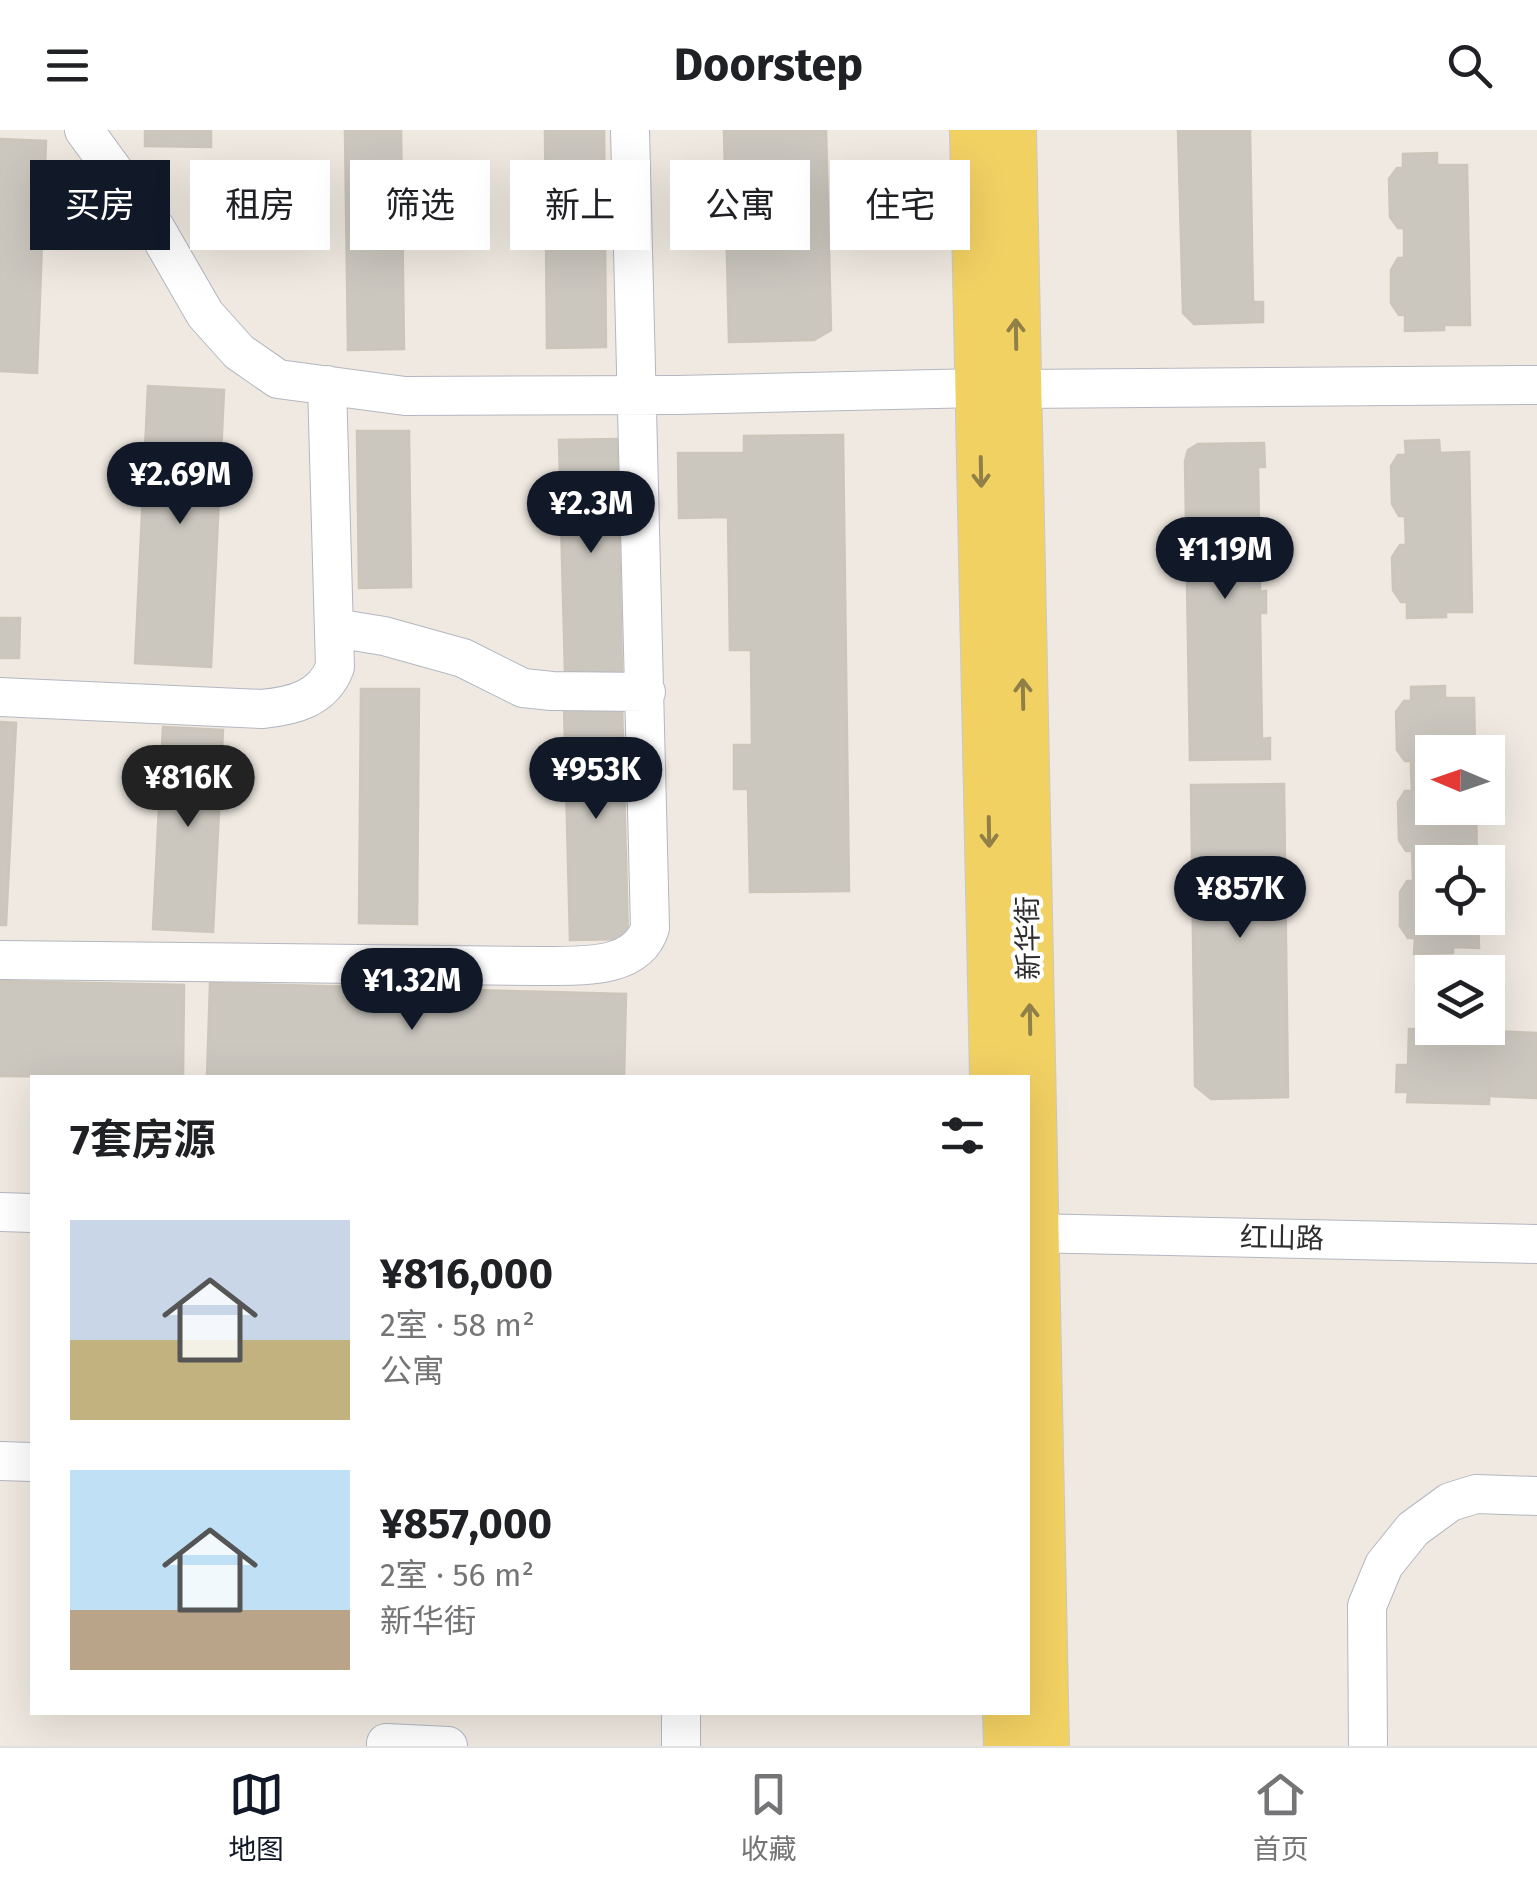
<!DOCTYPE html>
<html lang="zh">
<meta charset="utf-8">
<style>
:root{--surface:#fff;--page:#f2f2f2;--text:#202124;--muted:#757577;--line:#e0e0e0;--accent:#111827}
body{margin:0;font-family:"Fira Sans","Noto Sans SC",sans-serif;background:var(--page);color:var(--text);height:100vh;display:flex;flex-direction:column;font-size:38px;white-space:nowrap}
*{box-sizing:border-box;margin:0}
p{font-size:32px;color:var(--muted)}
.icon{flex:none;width:55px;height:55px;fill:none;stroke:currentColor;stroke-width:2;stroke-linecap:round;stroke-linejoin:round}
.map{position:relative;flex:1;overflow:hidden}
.details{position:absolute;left:30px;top:945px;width:1000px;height:640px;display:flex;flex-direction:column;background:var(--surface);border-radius:0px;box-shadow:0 10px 40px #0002}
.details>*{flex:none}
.guide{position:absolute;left:30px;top:30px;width:1000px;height:90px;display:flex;gap:20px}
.needle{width:65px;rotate:272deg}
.buttons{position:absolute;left:1415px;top:605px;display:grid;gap:20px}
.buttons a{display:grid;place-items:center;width:90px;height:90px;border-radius:0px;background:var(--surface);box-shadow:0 10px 40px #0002;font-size:50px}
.price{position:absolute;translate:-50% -85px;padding:0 22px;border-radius:35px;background:var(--accent);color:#fff;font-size:32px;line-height:65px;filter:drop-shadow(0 2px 5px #0008)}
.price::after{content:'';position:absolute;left:50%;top:60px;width:30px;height:22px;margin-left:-15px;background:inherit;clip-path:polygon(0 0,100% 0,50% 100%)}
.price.on{background:#222;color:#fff}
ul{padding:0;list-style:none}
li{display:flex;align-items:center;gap:30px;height:250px;padding:0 40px}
li span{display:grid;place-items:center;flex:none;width:280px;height:200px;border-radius:0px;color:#555}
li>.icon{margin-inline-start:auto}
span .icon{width:120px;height:120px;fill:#fffc;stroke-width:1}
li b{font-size:42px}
h2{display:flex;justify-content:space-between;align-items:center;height:120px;padding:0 40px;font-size:42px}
.pill{padding:0 35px;border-radius:0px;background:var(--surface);box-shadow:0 10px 40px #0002;font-size:35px;line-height:90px}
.pill.on{background:var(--accent);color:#fff}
header{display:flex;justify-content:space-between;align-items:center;height:130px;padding:0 40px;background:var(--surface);font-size:45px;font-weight:700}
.tab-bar{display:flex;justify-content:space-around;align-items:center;height:140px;border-top:2px solid var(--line);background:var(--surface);font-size:28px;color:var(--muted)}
.tab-bar a{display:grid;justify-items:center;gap:5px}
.tab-bar .on{color:var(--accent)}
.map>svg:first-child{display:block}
.building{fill:#cbc7bf;stroke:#cbc5ba;stroke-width:2.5}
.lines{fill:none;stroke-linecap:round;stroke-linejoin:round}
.minor-casing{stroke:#b4b7c1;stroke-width:40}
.major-casing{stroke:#c9c9c9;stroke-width:50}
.minor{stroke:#fff;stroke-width:38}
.major{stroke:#f2d163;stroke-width:48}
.oneway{stroke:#908048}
.labels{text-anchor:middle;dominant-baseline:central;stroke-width:8;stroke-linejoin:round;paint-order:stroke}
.street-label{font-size:28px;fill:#2e2e2e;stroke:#fff}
</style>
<header><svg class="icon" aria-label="menu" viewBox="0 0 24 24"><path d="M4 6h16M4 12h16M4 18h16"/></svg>Doorstep<svg class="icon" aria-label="search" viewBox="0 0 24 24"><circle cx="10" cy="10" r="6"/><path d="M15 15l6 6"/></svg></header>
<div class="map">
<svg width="1537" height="1616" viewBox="0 0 1537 1616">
<rect width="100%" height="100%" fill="#efe9e1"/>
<path class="building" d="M145,0H211V17L145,16Z
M345,0H401L404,219L348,220Z
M545,0H604L606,217L547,218Z
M724,0H826L831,200L814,210L729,212Z
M1178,0H1250L1253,172H1263V192L1194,194L1183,183Z
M0,9L46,11L37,243L0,241Z
M1437,23V35H1467L1470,195H1444V200L1405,201V185H1399L1391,173V140L1398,128H1404V98H1398L1390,87L1389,49L1397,38H1403V24Z
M148,256L224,260L211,537L135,533Z
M357,301H409L411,457L359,458Z
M843,305L849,761L750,762L748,659H734V615H752L751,520H730L728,387L679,388L678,323H744V306Z
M617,309L622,543L565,544L559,310Z
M1439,310L1440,323L1469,322L1472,482H1446V487L1407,488V472H1401L1393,460L1392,427L1400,415H1406L1405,386H1399L1392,374L1391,336L1398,325H1406L1405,311Z
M1264,313L1265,337H1258L1260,462L1266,461V483H1260L1262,609L1270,608V629L1190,630L1185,331L1188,320L1198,314Z
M0,488H20L19,528H0Z
M1445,556V568H1474L1475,622H1432V678H1476L1477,732H1432V788H1478L1479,818L1453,817V823L1414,824L1415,808H1408L1400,796V762L1407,751H1413L1412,721H1406L1399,710L1398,672L1405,661H1412L1411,640V631H1405L1397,620L1396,582L1404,571H1411V557Z
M361,559H419L417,794L359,793Z
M622,575L628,809L570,810L564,576Z
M0,592L16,593L6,795H0Z
M163,597L223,600L213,802L153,799Z
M1284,654L1288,967L1211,969L1195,956L1191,655Z
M0,851L184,855L183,948L0,946Z
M210,853L626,864L624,948H207Z
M1409,899L1491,901L1489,974L1407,972L1408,962H1396L1397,935H1408Z
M1491,901L1537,903V968L1489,966Z"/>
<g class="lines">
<defs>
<path id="minor" d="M84,0L156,99L205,184L239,222L278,249L405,266L677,265L979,258
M1017,259L1537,255
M334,498L384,506L463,528L523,558L552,561L646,562
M0,567L262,579C293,576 323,569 335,537L327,255
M0,830L538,836C575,835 636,842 650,798L630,0
M0,1082L32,1083
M1028,1103L1537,1114
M0,1331L32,1332
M681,1582V1616
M386,1613L448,1616
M1368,1616L1367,1476L1384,1435L1413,1399L1450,1372L1476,1364L1537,1366"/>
<path id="major" d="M974,0L994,948
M1012,0L1045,1616
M1007,1582L1008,1616"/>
</defs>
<use href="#minor" class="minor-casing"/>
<use href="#major" class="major-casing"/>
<use href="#minor" class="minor"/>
<use href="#major" class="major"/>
</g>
<defs><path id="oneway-shaft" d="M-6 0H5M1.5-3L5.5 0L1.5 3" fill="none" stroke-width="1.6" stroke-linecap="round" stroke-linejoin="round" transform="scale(2.5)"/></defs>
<g class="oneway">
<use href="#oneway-shaft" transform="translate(1016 204) rotate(-91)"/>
<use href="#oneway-shaft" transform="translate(981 342) rotate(89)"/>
<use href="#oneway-shaft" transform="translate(1023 564) rotate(-91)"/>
<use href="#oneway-shaft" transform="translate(989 702) rotate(89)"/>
<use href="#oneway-shaft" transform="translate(1030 889) rotate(-91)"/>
</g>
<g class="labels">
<g class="street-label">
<text transform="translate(1028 808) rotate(-91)">新华街</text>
<text transform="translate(1282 1108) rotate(1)">红山路</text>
</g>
</g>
</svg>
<div class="buttons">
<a><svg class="needle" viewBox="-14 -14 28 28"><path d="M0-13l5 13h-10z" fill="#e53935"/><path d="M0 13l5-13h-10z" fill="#757577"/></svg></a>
<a><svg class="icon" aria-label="locate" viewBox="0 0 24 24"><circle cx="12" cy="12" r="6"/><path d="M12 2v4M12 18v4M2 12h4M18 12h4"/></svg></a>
<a><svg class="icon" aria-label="layers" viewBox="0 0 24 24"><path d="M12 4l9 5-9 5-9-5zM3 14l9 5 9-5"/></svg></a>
</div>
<b class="price" style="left:180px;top:397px">¥2.69M</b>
<b class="price" style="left:591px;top:426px">¥2.3M</b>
<b class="price" style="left:1225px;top:472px">¥1.19M</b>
<b class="price" style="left:596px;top:692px">¥953K</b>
<b class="price on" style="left:188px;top:700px">¥816K</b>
<b class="price" style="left:1240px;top:811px">¥857K</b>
<b class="price" style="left:412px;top:903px">¥1.32M</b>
<div class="guide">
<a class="pill on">买房</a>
<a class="pill">租房</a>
<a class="pill">筛选</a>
<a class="pill">新上</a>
<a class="pill">公寓</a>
<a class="pill">住宅</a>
</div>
<section class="details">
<h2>7套房源<svg class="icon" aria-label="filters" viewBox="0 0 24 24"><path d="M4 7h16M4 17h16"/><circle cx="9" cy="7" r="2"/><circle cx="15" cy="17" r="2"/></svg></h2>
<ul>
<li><span style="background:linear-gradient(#c9d6e8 60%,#c2b280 0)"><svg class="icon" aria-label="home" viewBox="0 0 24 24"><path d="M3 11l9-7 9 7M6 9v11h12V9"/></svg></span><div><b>¥816,000</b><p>2室 · 58 m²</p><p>公寓</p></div></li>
<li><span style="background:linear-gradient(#bfe0f5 70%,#b9a48a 0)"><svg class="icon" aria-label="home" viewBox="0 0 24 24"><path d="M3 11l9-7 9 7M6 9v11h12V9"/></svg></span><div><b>¥857,000</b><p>2室 · 56 m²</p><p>新华街</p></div></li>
</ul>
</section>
</div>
<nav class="tab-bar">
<a class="on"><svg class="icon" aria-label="map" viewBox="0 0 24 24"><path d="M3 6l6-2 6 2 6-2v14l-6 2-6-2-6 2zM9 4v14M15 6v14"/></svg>地图</a>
<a><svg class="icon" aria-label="saved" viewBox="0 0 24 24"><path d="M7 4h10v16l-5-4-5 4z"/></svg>收藏</a>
<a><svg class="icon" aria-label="home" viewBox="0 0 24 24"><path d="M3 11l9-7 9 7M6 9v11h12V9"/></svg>首页</a>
</nav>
